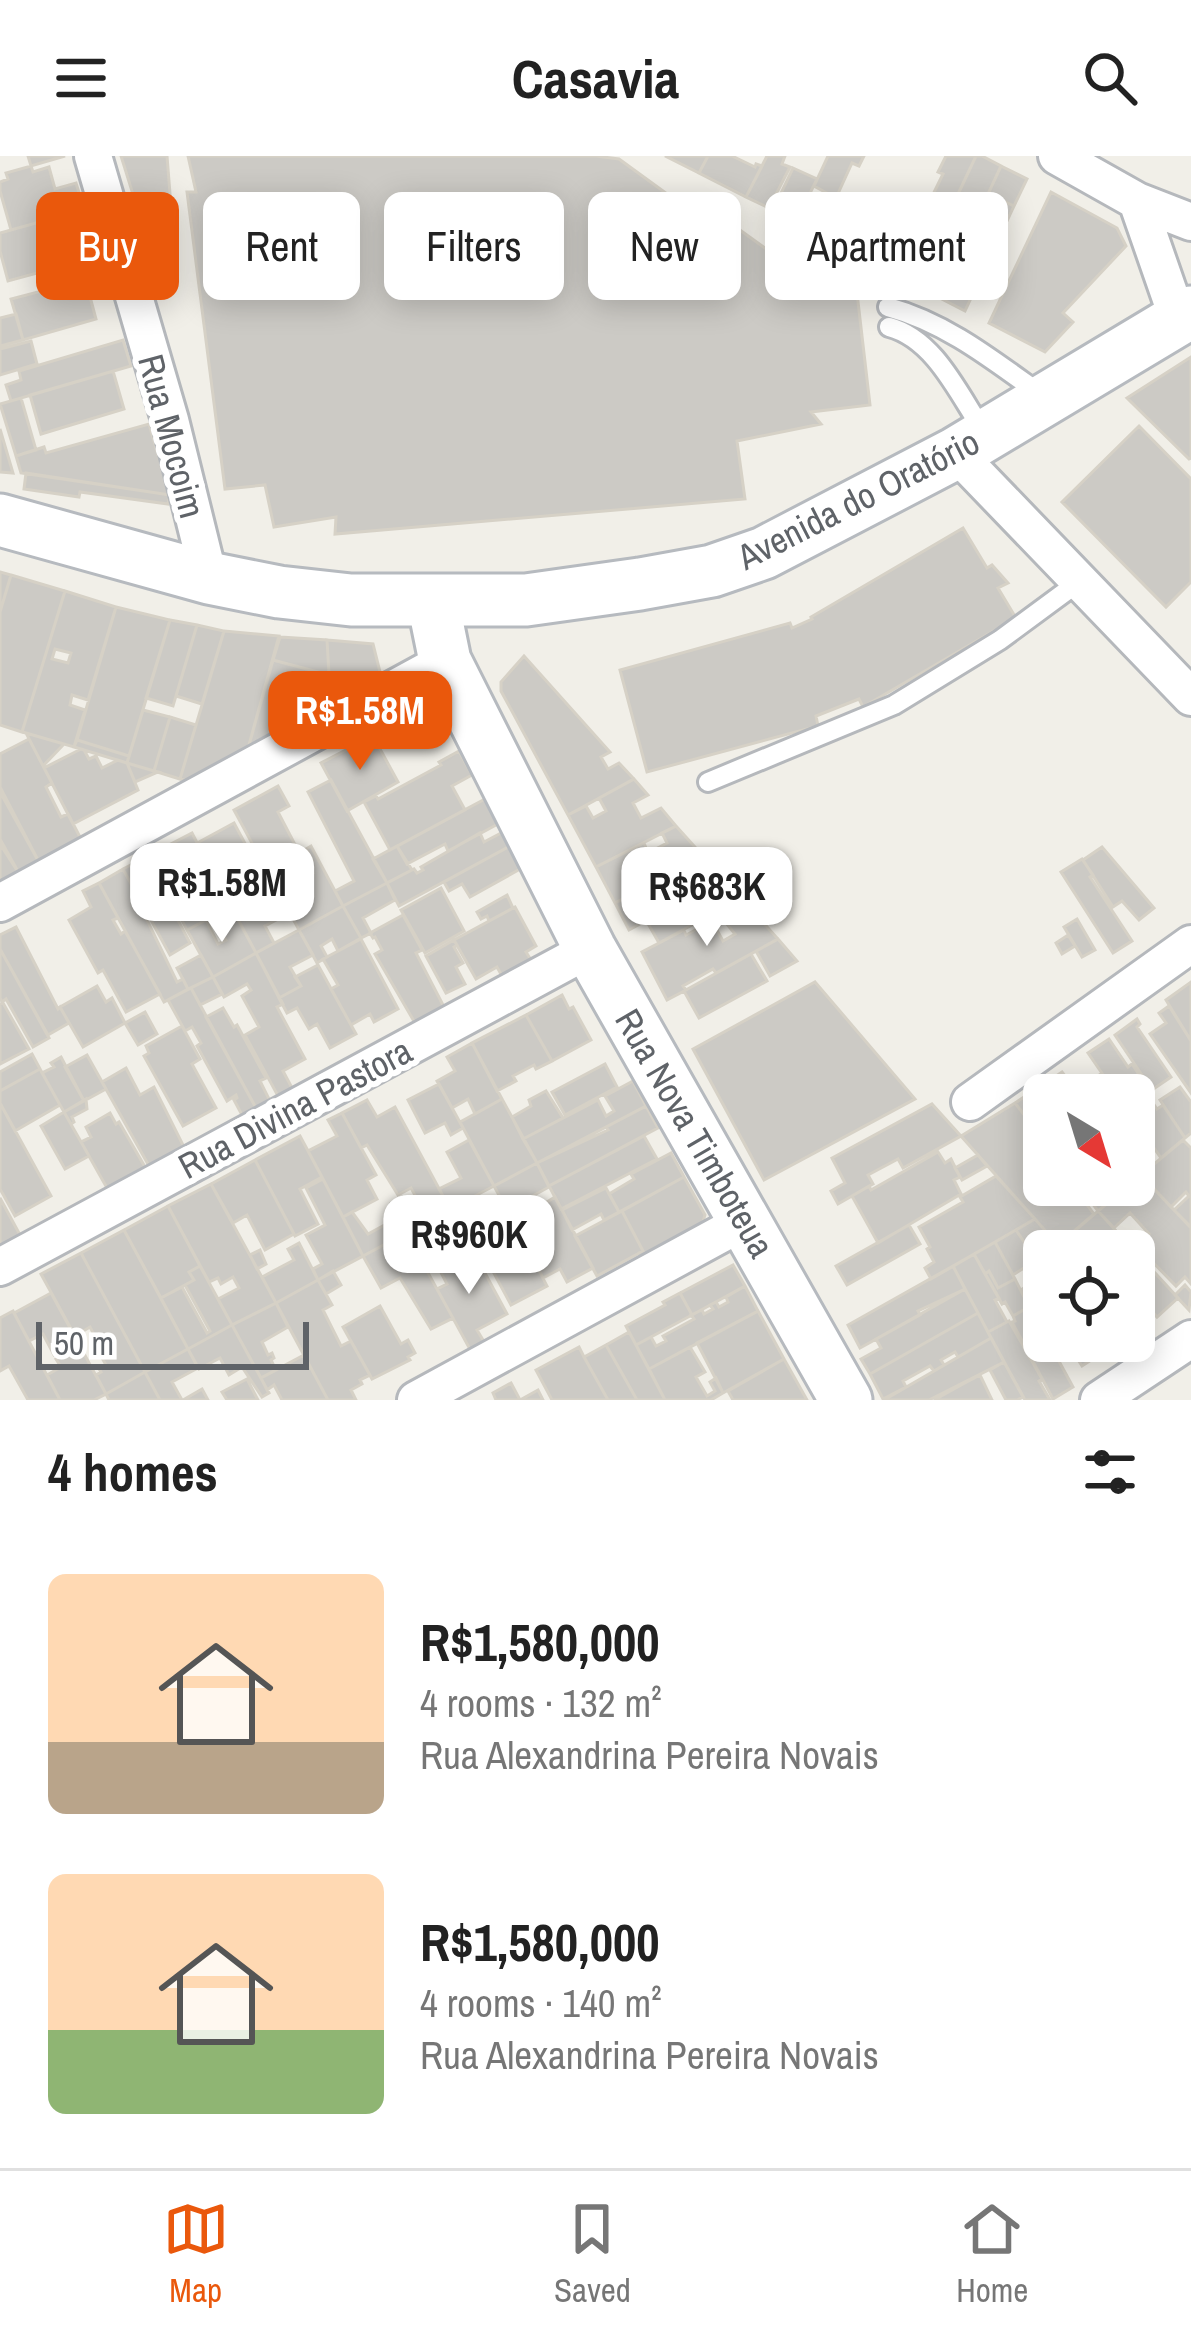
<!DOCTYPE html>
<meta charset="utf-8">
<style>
:root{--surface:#fff;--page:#f2f2f2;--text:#222;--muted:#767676;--line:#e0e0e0;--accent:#ea580c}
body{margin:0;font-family:"Archivo Narrow",sans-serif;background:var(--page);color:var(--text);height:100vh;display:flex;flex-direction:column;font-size:45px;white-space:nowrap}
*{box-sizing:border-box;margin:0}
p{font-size:39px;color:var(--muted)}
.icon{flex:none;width:66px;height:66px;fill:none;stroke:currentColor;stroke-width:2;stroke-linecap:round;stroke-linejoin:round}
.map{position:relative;height:1244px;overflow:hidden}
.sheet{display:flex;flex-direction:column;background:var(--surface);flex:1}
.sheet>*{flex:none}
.banner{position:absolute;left:36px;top:36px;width:1119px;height:108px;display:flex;gap:24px}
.needle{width:78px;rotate:142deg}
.tools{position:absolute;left:1023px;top:918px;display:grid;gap:24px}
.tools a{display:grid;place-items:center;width:132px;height:132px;border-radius:18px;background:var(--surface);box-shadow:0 6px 30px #0003;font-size:60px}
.scale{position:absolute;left:36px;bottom:30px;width:273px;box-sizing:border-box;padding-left:12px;border:6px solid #5f6368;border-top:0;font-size:33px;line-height:42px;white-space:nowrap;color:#5f6368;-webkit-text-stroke:9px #fff;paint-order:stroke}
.price{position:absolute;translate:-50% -102px;padding:0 27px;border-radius:24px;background:#fff;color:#222;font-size:39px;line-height:78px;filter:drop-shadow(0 3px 6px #0008)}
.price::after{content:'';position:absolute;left:50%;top:72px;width:36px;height:27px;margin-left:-18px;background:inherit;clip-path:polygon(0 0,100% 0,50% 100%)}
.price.current{background:var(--accent);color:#fff}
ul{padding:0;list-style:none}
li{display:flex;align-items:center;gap:36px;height:300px;padding:0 48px}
li span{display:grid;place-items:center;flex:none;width:336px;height:240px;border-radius:18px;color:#555}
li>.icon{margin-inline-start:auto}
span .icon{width:144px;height:144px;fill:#fffc;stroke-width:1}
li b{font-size:51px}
h2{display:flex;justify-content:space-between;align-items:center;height:144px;padding:0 48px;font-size:51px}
.chip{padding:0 42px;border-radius:18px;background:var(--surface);box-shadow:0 6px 30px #0003;font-size:42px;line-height:108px}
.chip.current{background:var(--accent);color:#fff}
header{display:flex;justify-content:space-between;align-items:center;height:156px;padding:0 48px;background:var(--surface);font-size:54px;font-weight:800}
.tab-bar{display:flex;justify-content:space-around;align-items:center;height:168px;border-top:3px solid var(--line);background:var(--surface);font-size:33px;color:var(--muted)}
.tab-bar a{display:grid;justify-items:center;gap:6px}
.tab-bar .current{color:var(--accent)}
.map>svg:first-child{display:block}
.building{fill:#cccac5;stroke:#d6d1c6;stroke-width:3;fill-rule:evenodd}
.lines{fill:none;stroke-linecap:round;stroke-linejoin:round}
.service-casing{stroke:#b5b8bc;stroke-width:24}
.minor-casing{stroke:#b5b8bc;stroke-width:42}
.secondary-casing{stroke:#b6babf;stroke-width:57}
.service{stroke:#fff;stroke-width:18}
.minor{stroke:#fff;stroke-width:36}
.secondary{stroke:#fff;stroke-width:51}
.labels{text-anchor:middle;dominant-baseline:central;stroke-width:12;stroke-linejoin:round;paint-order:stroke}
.street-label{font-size:36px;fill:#5f6368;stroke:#fff}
</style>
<header><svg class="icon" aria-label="menu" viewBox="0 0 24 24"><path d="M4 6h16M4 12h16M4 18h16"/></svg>Casavia<svg class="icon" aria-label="search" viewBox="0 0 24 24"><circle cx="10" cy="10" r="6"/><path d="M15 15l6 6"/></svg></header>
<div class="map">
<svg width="1191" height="1244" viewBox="0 0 1191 1244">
<rect width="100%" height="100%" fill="#f1efe8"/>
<path class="building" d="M28,0H65L31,10Z
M121,0H167L174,88L151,96Z
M188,0H596L619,3L674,43H697L808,123L857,137L870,249L811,256L821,268L737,285L745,343L335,378L336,361L274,371L265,329L225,333L187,36H196Z
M665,0H708L699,17Z
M708,0H732L755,11L756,8L762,10L746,41L699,17Z
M767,0H785L782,8L790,11L769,52L746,41Z
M828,0H864L859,10L852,7L836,42L814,30Z
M946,0H976L939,79L918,69L943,18L938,16Z
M976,0H982L1001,10L978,60L975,58L952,109L929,99Z
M31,10L33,16L49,11L55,33L76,27L81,43L62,48L65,59L11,74L0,35V26L8,23L6,17Z
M1001,10L1027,23L1014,50L988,38Z
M793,12L817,23L796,66L773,54Z
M1051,36L1117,72L1126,90L1063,157L1073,166L1045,196L989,167Z
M988,38L1014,50L965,155L940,142Z
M841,42L862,52L844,91L796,66L807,44L834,57Z
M61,60L75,113L50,120L48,114L8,125L0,95V77Z
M854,68L904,91L892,116L844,91Z
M921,70L939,79L915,128L892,116L899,101L905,103Z
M82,111L96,163L23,184L11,143L42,135L40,123Z
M921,116L947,127L940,142L915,128Z
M16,158L23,184L0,190V162Z
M123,184L131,210L11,245L6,229L21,224L19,215Z
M31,185L37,208L0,219V193Z
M1191,201V302L1189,303L1127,242Z
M113,215L124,253L41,278L30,239Z
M21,242L36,294L16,300L0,248Z
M149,268L170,339L21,317L16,300L44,291L46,297Z
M1139,270L1191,323V426L1166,451L1062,346Z
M0,273L13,317L0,316Z
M26,317L170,339L168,348L80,336L79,341L24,333Z
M963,372L987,412L992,409L1008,427L998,432L1016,462L863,551L859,543L816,560L818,570L647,616L620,514L790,467L792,472L812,463L811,461Z
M0,416L11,419L0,456Z
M11,419L65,435L22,576L0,569V456Z
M65,435L116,451L88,544L72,539L70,549L85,554L74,591L22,576ZM55,493L71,497L68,507L52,503Z
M116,451L170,464L129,600L77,584Z
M170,464L197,469L173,550L146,542Z
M197,469L224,475L202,548L176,540Z
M224,475L279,480L247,596L193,626L180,623Z
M280,481L327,484L329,519L273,504Z
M327,484L373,488L382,524L331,552Z
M524,500L610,596L601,601L608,613L619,607L634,623L568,659L501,535V526Z
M273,504L329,519L331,552L247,596Z
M143,554L170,561L154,615L127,607Z
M170,561L196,569L180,623L154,615Z
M26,577L64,588L43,610Z
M373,580L398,626L347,655L321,607Z
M29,583L52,627L46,631L61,661L68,658L82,685L40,708L0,631V598Z
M77,584L129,600L127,607L74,591Z
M81,593L84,594L89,603L96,600L102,612L118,604L127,607L138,634L73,668L44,612Z
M459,595L472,619L452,630L465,654L390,694L364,646L376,640L378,643L441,609L439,606Z
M127,607L154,615L158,616L135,626Z
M634,623L648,639L633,647L641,662L661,652L676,670L596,711L568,659L586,650L593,662L606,655L599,642Z
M331,624L387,727L343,750L335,735L354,725L308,636Z
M278,630L289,650L278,656L304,706L291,713L297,726L313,717L306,706L312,704L306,693L311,690L343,750L299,774L234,654Z
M0,636L40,708L20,719L0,683Z
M485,643L498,668L448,695L445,688L407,708L397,690Z
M234,667L284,760L265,770L274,787L256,797L197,687Z
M676,670L704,701L680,714L678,709L664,716L667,720L615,747L596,711L644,687L648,697L667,687L662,677Z
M503,676L510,690L399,750L387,727L414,713L417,717L423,714L421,711L480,677L484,686Z
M192,677L231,751L187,774L148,700Z
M0,688L20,719L0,730Z
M397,690L412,714L387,727L373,703Z
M510,690L522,712L470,741L462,728L449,735L444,726Z
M1102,691L1154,752L1139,764L1122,745L1113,751L1083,704Z
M148,700L173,747L170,749L190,787L170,799L123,713Z
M704,701L718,717L659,750L662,756L629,774L615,747Z
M1082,703L1093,719L1090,721L1132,785L1113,797L1061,716Z
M123,713L149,761L146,762L177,826L183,823L188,833L164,846L99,727Z
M718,717L741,742L659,787L646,764L698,737L701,743L723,731L712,720Z
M99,727L118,762L113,764L121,778L125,775L160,838L126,856L103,814L98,817L69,764L91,751L83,735Z
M387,727L395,744L363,762L371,777L361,782L343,750Z
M441,732L464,775L425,797L401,754Z
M507,739L513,752L489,765L487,760L481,763L477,756Z
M741,742L778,783L716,817L713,813L683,830L686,834L667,844L642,796L684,774L686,779L712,765L723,785L735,778L717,756Z
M343,750L361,782L338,795L332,783L321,790L327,801L317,807L299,774Z
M515,751L536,790L526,796L531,804L502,820L497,811L476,823L454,784Z
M235,758L256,797L213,821L187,774L206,764L218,788L226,784L217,767Z
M403,759L422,794L416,797L444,851L415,867L375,798L382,794L375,781L373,782L370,777Z
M1077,763L1095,794L1082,801L1064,771Z
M16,771L58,853L60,851L69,867L48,879L0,793V779Z
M299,774L313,799L290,811L301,830L279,842L256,797Z
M1068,779L1075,790L1062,798L1056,787Z
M361,783L398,853L374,866L370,858L351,869L331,833L338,829L323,803Z
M778,783L797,805L770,820L756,795Z
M454,784L457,789L454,791L463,807L456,811L465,828L446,837L426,800Z
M0,793L49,882L33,891L6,843L2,846L0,842Z
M256,797L283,848L277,851L305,903L283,915L292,932L278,940L245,879L259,871L242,840L251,834L247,828L224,841L213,821Z
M751,798L767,825L699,862L684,835Z
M201,799L213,821L188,833L177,812Z
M318,809L356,878L330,892L317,868L309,873L297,852L287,857L279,842L301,830L295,821Z
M213,821L222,838L200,849L191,832Z
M815,826L915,943L764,1024L693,893Z
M1191,826V885L1166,844Z
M97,830L106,846L112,842L125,867L83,891L60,851Z
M191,832L256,952L242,959L234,944L237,942L236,939L227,945L197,890L201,887L192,871L185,875L168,844Z
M562,839L569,853L573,851L591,884L552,905L526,859Z
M3,847L29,893L0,908V848Z
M1169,850L1191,885V937L1150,878L1166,867L1159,857Z
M223,852L234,871L237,869L266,922L260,925L270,945L256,952L206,861Z
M145,856L157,878L138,889L125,867Z
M526,859L552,905L536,913L534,909L513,920L516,925L497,935L472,887Z
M1137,863L1140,868L1137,871L1171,921L1152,934L1115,879Z
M182,870L200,903L192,908L216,952L183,970L144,900L149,897L146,890Z
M1109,883L1128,911L1132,908L1147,931L1144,934L1157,953L1163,949L1185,982L1161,1002L1134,963V939H1117L1088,897Z
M472,887L502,943L475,958L468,943L452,952L437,925L455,915L447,901Z
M32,898L40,913L0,935V916Z
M87,899L106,933L84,945L65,911Z
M61,901L84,945L64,956L42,917L54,911L51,907Z
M605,908L617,931L565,959L552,936Z
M126,912L140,939L154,931L184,991L149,1010L102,926Z
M40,913L60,949L15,975L0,947V935Z
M1062,916L1079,938L1078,939H1050L1043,929Z
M1102,917L1117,939H1088L1082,931Z
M633,925L646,950L537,1007L523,983L598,944L606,960L614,955L605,940Z
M439,928L463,972L451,979L445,967L425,977L408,944Z
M1039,931L1045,939L1044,985L1015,947Z
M1180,931L1191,946V977L1185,982L1160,944Z
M546,935L563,962L523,983L512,961L531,950L529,944Z
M86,943L87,953L72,961L74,966L71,968L64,956Z
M502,943L537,1007L494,1030L460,966Z
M367,944L377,961L395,951L450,1053L429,1065L411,1032L398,1039L367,989L361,992L342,957Z
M0,947L51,1040L15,1060L0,1033Z
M1015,947L1033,970L1029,973L1044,993V1029H1072L1094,1058L1058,1089L961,980Z
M932,948L961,980L903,1012L898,1003L868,1019L873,1028L838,1048L831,1035L845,1027L832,1002Z
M646,950L658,972L549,1030L537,1007L608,974L606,971Z
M64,956L89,1000L65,1013L41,970Z
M110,957L116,968L119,966L145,1011L107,1032L81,986L91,981L86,971Z
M342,957L376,1019L367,1024L377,1043L343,1061L308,995L337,980L328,964Z
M300,980L322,1021L300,1033L318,1068L295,1080L255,1004Z
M644,980L657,1003L561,1053L549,1030Z
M469,984L494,1030L450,1053L439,1033L461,1022L447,996Z
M1183,984L1191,992V1069H1189L1174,1054L1189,1040L1186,1036L1171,1051L1141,1019Z
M938,996L945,1007L951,1003L960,1021L954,1024L961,1038L878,1087L852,1040L869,1030L871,1034Z
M671,997L684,1021L619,1056L609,1038L634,1023L631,1018Z
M978,999L987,1010L962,1024L955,1012Z
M255,1004L294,1078L265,1094L247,1059L233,1067L211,1028Z
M537,1007L549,1031L507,1054L494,1030Z
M1141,1019L1191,1072V1128L1185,1121L1176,1130L1137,1090L1149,1078L1130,1057L1114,1072L1098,1055L1129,1029H1134V1025Z
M996,1020L1035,1063L931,1123L925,1112L934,1106L927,1093L930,1091L919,1071L963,1046L960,1041Z
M684,1021L705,1059L701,1072L642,1104L639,1097L643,1095L622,1055Z
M323,1023L363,1100L318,1124L313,1113L322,1108L306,1079L325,1069L306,1032Z
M211,1028L276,1147L232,1169L218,1143L239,1132L233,1121L221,1128L218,1122L209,1126L168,1050Z
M1088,1029H1115L1121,1036L1098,1055L1086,1039L1093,1035Z
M606,1032L619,1056L604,1064L601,1058L572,1074L562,1054Z
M402,1041L418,1070L406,1077L391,1047Z
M555,1041L593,1112L567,1126L560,1113L543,1122L514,1067Z
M0,1042L20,1079L0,1090Z
M168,1050L200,1110L189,1116L194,1124L161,1142L124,1074Z
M450,1053L456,1064L412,1087L406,1077Z
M622,1055L643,1095L597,1120L575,1080Z
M1098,1055L1117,1076L1100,1093L1097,1091L1093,1095H1063L1058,1089Z
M352,1056L368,1078L399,1061L406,1077L363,1100L343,1061Z
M509,1059L527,1092L517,1097L522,1106L532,1101L547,1130L511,1149L488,1106L481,1109L466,1082Z
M1035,1063L1063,1095H1044V1115L1016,1074Z
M909,1069L920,1088L847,1129L836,1110Z
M124,1074L188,1193L145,1216L81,1097Z
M1016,1074L1044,1115L1036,1123L1027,1110L1013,1119L995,1086Z
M406,1077L453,1162L431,1173L400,1122L381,1132L363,1100Z
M1123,1082L1178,1142L1157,1161L1138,1139L1134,1143V1095H1108Z
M995,1086L1015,1123L998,1132L989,1115L985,1118L974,1098Z
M299,1087L318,1124L276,1147L262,1121L294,1104L288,1093Z
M471,1091L507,1158L477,1174L486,1189L472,1197L437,1133L447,1128L437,1109Z
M260,1094L266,1108L257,1113L250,1099Z
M81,1097L145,1216L106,1238L96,1219L101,1216L99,1213L106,1209L94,1188L98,1186L90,1171L75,1180L41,1118Z
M974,1098L999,1142L995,1144L1007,1166L988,1176L953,1110Z
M733,1109L745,1130L692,1159L680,1137Z
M200,1110L232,1169L188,1193L161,1142L182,1131L207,1177L210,1175L185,1129L194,1124L189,1116Z
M953,1110L965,1133L918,1155L920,1159L860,1192L848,1169Z
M333,1115L341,1129L326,1138L318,1124Z
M989,1115L998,1132L1015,1123L1029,1151L1013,1160L1005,1146L1002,1148L985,1118Z
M1044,1118V1178L1021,1134Z
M318,1124L332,1149L323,1154L341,1190L351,1185L370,1219L360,1224L362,1228L351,1234L356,1244H328L276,1147Z
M1185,1129L1191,1136L1189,1154L1175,1139Z
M745,1130L758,1155L649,1213L636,1189L651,1181L656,1190L666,1185L663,1180L694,1163L691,1159L702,1154L704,1158L713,1153L710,1149L716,1146L719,1151L728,1146L726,1141Z
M965,1133L978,1157L870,1218L861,1203L881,1192L876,1183Z
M51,1137L106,1238L94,1244H60L47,1219L61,1211L56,1203L60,1201L58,1197L54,1199L43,1178L29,1185L14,1157Z
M680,1137L692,1159L636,1189L626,1170L665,1149L663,1146Z
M276,1147L288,1171L262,1186L268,1199L272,1197L274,1202L271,1204L276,1214L261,1222L232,1169Z
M380,1150L401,1188L408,1184L415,1197L408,1201L410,1204L372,1223L343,1171Z
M1029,1151L1044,1178V1185H1048L1073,1231L1053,1243L1012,1166L1015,1165L1013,1160Z
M13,1155L14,1157L60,1244H28L9,1210L0,1215V1162Z
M758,1155L784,1203L723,1237L697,1187Z
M978,1157L991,1182L958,1201L955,1196L941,1204L944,1209L934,1215L930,1210L903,1225L906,1231L883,1243L870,1218Z
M1009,1165L1042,1223L1039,1225L1050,1244H1025L988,1176Z
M232,1169L269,1237L262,1241L242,1211L229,1219L220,1202L199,1213L188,1193Z
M1134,1175L1149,1191L1128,1202L1107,1185H1134Z
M629,1176L636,1189L665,1244H637L606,1189Z
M991,1182L1004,1206L929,1244H884Z
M1048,1185H1093L1102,1197L1082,1210L1073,1196L1058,1204Z
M606,1189L637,1244H608L584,1201Z
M579,1191L584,1201L608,1244H552L536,1214Z
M690,1191L705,1216L696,1221L707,1240L715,1235L710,1226L716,1222L723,1237L711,1244H665L649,1213Z
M188,1193L198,1212L172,1226L182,1244H160L145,1216Z
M304,1199L328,1244H282L274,1229L267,1234L261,1222Z
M784,1203L807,1244H733L728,1235Z
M1004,1206L1023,1241L1017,1244H1006L990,1214Z
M145,1216L160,1244H109L106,1238Z
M980,1219L992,1244H934L963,1228Z
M247,1223L258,1244H227L222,1236Z
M511,1227L520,1244L538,1234L543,1244H496L493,1237Z
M202,1233L208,1244H183Z"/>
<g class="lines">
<defs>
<path id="service" d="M888,151C947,167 994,205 1043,240
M889,171C935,183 959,239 984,276
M708,626L894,549L1000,484L1080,425"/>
<path id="minor" d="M93,0L170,264L209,422
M1057,0L1137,45L1191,66
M1137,45L1178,163
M956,297L1191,541
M0,747L445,505
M970,946L1191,788
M0,1111L590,793
M416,1244L745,1065
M1099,1244L1191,1183"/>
<path id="secondary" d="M0,364L209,422L279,436L351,444H526L640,428L712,415L764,397L956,297L1191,156
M433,446L445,505L590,793L846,1244"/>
</defs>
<use href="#service" class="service-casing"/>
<use href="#minor" class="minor-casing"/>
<use href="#secondary" class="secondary-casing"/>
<use href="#service" class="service"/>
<use href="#minor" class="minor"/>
<use href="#secondary" class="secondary"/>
</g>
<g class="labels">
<g class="street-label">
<text transform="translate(172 280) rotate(75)">Rua Mocoim</text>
<text transform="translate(858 343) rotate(-27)">Avenida do Oratório</text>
<text transform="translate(295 952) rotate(-28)">Rua Divina Pastora</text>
<text transform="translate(695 977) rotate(60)">Rua Nova Timboteua</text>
</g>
</g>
</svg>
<div class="tools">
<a><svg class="needle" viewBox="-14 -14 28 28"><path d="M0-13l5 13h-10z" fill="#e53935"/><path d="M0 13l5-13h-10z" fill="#767676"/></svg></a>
<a><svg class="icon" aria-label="locate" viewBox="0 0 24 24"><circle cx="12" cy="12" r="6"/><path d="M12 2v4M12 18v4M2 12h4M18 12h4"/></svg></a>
</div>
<div class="scale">50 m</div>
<b class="price current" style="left:360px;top:617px">R$1.58M</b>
<b class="price" style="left:222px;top:789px">R$1.58M</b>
<b class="price" style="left:707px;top:793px">R$683K</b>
<b class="price" style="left:469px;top:1141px">R$960K</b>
<div class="banner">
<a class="chip current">Buy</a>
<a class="chip">Rent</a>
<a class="chip">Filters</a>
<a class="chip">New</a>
<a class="chip">Apartment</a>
</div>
</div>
<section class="sheet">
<h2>4 homes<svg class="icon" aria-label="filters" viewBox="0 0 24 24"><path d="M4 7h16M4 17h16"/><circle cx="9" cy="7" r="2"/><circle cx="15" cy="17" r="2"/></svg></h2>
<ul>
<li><span style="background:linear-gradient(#ffd9b3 70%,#b9a48a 0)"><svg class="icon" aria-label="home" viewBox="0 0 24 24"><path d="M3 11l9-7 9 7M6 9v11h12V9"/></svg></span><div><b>R$1,580,000</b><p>4 rooms · 132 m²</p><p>Rua Alexandrina Pereira Novais</p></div></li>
<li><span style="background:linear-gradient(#ffd9b3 65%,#8fb573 0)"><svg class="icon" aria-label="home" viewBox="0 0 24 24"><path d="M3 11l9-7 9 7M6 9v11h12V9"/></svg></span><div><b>R$1,580,000</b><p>4 rooms · 140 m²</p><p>Rua Alexandrina Pereira Novais</p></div></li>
</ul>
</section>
<nav class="tab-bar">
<a class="current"><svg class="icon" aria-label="map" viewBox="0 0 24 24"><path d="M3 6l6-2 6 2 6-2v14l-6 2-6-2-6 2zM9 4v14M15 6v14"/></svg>Map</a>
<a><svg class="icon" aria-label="saved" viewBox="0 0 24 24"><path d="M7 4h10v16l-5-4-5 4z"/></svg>Saved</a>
<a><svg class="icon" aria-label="home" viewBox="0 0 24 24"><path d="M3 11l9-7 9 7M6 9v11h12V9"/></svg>Home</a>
</nav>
